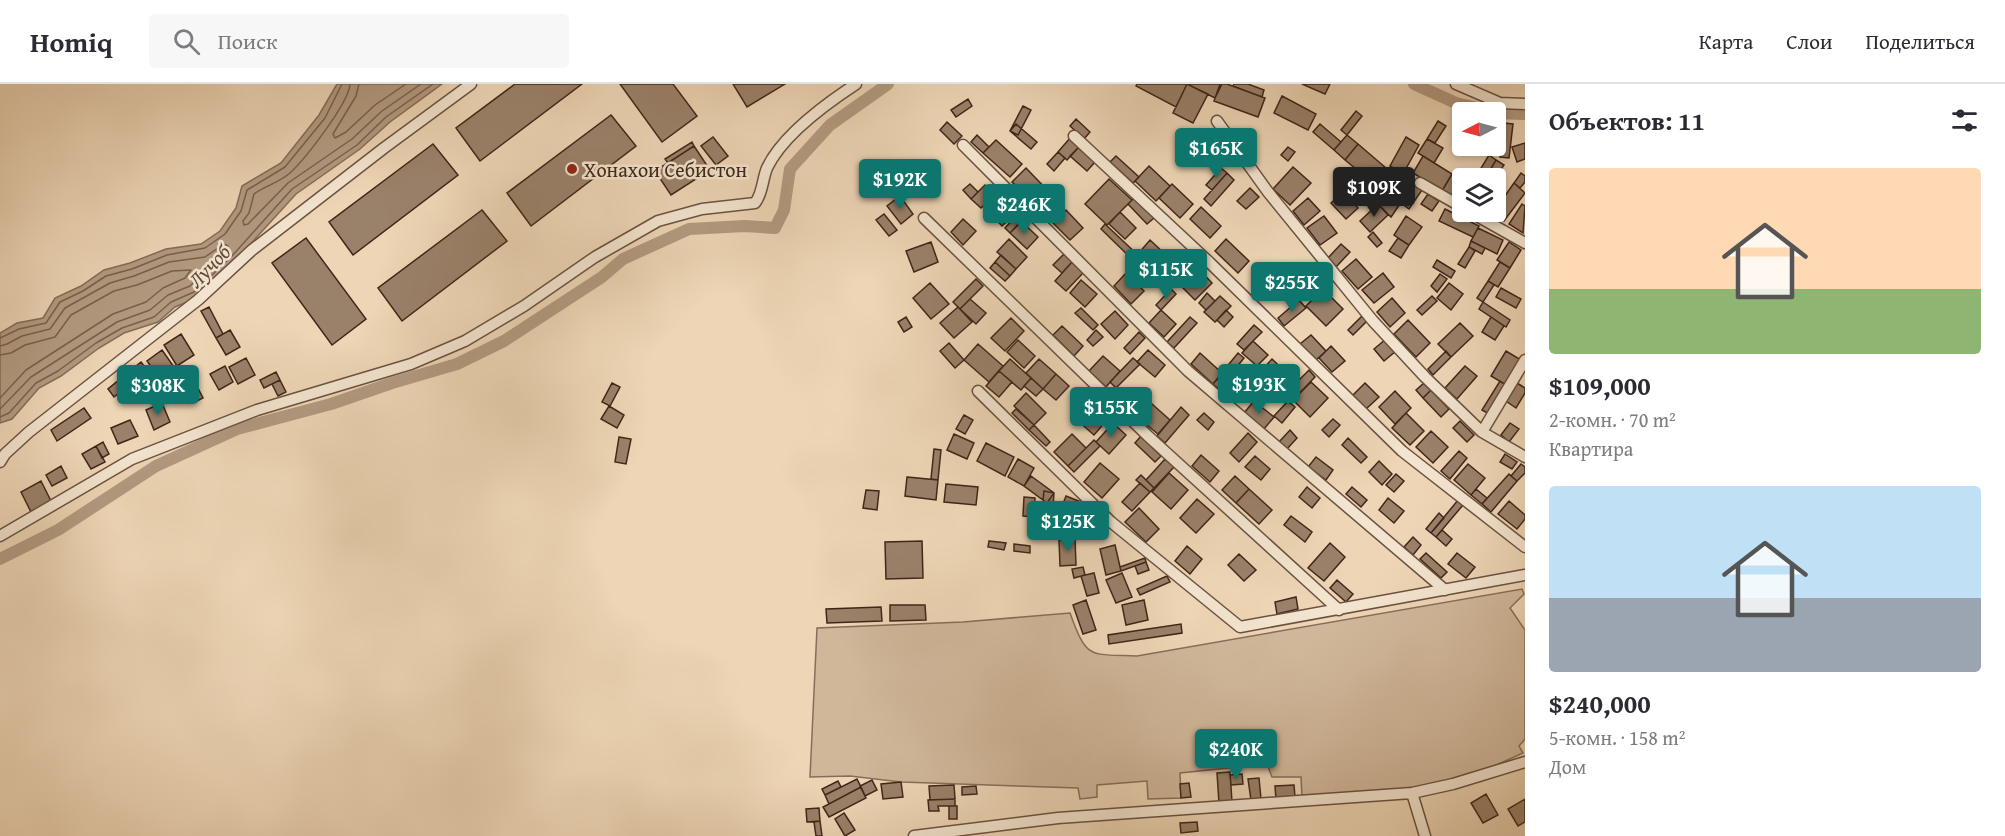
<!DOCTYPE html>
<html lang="ru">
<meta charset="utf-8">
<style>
:root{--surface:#fff;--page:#f7f7f7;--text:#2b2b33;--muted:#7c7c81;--line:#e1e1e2;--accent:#0f766e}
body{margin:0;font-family:"Gentium Book Plus",serif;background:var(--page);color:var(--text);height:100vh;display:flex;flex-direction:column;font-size:22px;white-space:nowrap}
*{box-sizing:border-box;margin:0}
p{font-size:20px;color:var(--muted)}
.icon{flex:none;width:33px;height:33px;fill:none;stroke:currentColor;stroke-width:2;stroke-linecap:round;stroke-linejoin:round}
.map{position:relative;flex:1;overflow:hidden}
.side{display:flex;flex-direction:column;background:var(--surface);width:480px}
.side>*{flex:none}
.needle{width:39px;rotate:264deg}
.fabs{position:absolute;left:1452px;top:18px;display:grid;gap:12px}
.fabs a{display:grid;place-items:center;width:54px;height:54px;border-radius:6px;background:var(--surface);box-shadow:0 3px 9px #0003;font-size:30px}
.price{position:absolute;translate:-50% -51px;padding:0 14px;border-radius:6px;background:var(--accent);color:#fff;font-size:20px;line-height:39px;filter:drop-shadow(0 2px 3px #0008)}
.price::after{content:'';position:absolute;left:50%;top:36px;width:18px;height:14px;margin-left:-9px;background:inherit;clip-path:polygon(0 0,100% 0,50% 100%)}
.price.active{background:#222;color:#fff}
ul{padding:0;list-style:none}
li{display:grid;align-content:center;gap:12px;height:318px;padding:0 24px}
li span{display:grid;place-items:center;height:186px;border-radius:6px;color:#555}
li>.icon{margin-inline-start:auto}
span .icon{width:108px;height:108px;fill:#fffc;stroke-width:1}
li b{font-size:26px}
h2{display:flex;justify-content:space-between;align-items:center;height:72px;padding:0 24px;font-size:26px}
header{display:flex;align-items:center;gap:36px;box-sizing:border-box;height:84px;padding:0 30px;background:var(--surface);border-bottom:2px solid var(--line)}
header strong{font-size:28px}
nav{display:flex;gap:33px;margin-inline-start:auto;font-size:21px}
.search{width:420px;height:54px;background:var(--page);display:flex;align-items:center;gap:15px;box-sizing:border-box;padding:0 21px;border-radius:6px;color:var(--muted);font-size:22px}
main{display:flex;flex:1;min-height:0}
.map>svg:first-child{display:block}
.green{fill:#d0b79a;stroke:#886e5a;stroke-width:1.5}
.water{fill:#b29a80;stroke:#846c57;stroke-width:1.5}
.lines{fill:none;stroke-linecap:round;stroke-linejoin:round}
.shore{stroke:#79604c;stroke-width:1.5}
.canal{stroke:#b29a80;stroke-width:12}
.building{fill:#9a816a;stroke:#402619;stroke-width:1.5}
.minor-casing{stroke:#6b5240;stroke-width:13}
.minor{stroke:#f3e4cf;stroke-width:10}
.poi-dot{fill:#8f2418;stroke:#f3e4cf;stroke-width:2}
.labels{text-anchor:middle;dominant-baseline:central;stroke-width:5;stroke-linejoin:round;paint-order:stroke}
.poi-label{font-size:20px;fill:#402619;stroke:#f3e4cf;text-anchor:start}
.water-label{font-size:21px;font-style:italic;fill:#624938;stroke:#f3e4cf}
</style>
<header>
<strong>Homiq</strong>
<div class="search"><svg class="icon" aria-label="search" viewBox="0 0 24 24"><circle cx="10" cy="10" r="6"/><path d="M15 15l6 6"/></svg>Поиск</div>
<nav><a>Карта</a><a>Слои</a><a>Поделиться</a></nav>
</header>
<main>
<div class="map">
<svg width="1525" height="752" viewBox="0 0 1525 752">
<rect width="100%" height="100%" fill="#edd5b5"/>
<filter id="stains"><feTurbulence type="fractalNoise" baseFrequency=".00333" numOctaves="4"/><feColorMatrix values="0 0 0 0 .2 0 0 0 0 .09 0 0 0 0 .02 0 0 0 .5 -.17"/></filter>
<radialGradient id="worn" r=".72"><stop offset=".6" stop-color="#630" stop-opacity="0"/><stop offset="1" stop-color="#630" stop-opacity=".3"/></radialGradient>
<path class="green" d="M1522,505L1524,510L1510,524L1525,546V655L1519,662L1523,669L1472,692L1413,706L1302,713L1301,693H1272L1267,680L1180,689L1181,714L1148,715L1147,697L1097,701V713L1080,715L1078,704L901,698L850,692L810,693L817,544L963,538L1070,529C1087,576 1089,570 1137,572Z"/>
<path class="water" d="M337,0H442L390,38L360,65L296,110L236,176L197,214L175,223L158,238L124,249L99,264L61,292L39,304L12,335L0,339V249L17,239L43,234L55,214L81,202L104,186L130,179L166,165L201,160L220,147L236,124L242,102L281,79L319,31Z"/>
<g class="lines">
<path class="shore" d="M350,0C349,19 305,75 290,89C280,98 265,102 254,110L249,129L243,137L244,141L248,140L288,99L352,55L382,27L421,0
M359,0L356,12L333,50L335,54L346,48L375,21L406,0
M0,254L19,245L46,239L60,218L83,207L106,192L132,185L167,171L205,164L225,150L241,127L247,106L285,83L325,34L342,0
M0,262L7,260L22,252L50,245L65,224L110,199L134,192L169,178L205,173L224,160L228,162L226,167L190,202L168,211L150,226L117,238L31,293L0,325
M0,271L11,269L25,261L55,253L71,231L114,207L137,201L172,187L191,186L185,194L163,204L146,218L113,230L26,286L0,314
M0,333L9,329L36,299L58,287L96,259L122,244L154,233L171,218L194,208L232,172L292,105L357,61L386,33L433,0"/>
<path class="canal" d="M1414,0L1456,19L1495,28
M1496,29L1525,30
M0,475L58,446L156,382L237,345L331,320L392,299L457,280L504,257L602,193L623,175L689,145L745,142L775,144L784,126L790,85L830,41L888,0"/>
</g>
<path class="building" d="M515,0H582L480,77L456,44Z
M620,0H673L697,32L662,58Z
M733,0H785L747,23Z
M1137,0H1187L1176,23L1136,2Z
M1187,0L1208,10L1193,39L1173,29Z
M1187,0H1222L1215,14Z
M1220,0H1227L1265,14L1258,33L1214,17Z
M1234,0H1248L1264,6L1262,13L1233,2Z
M1302,0H1330L1325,10Z
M1282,12L1316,30L1308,46L1274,29Z
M968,15L972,22L956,33L951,26Z
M1023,22L1031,26L1018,51L1010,47Z
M1356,27L1362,32L1347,51L1341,46Z
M611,31L636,62L531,142L507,109Z
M1076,35L1090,48L1084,55L1070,42Z
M1438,37L1446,42L1435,59L1427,55Z
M947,38L962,52L954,60L940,46Z
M1504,39L1513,40L1509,74L1500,73Z
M1016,40L1037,58L1031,65L1010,47Z
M1320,40L1341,58L1334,66L1313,48Z
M977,51L989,63L983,69L971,58Z
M1347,51L1358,60L1345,76L1334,66Z
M713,53L728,72L716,81L701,62Z
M1406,53L1419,61L1403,90L1390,82Z
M1070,54L1079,63L1067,76L1058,68Z
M1427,55L1443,64L1434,79L1418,69Z
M996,56L1022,80L1010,93L983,69Z
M692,58L694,62L668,79L665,75Z
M1525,59V75L1517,78L1512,63Z
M433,60L458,91L353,171L329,138Z
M1358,60L1386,84L1373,99L1345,76Z
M694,62L710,86L671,111L655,87Z
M1079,63L1095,78L1087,87L1070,72Z
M1288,63L1295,68L1288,77L1281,71Z
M1058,68L1065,74L1054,87L1047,80Z
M1489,71L1496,76L1486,93L1488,94H1475Z
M1116,72L1139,93L1133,99L1110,78Z
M1423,72L1452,90L1442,107L1413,89Z
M1496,76L1504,81L1495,94H1488L1486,93Z
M1149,82L1170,102L1156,117L1135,97Z
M1293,83L1311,99L1290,121L1273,105Z
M1026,84L1049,108L1036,121L1012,98Z
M1221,84L1227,89L1212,106L1206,101Z
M1227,89L1234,96L1211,122L1204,115Z
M1521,89L1525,92V98L1520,104L1514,99Z
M1452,90L1462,97L1460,118L1442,107Z
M1109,95L1132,116L1107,141L1085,120Z
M1400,97L1411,104L1391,133L1363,105L1368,100L1387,119Z
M1514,99L1525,109L1504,137L1493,129Z
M970,100L978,108L971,115L963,106Z
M1172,100L1193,120L1180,134L1159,114Z
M1413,100L1422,106L1409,125L1401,119Z
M985,101L995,111L981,124L971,115Z
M1250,104L1259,113L1246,125L1237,117Z
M1343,108L1358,124L1346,135L1331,119Z
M1428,110L1439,117L1432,127L1421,120Z
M995,111L1014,131L1002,142L983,122Z
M900,112L913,130L901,140L887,122Z
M1134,114L1154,134L1147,140L1128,120Z
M1308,114L1320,127L1304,141L1293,127Z
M1378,120L1388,131L1370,148L1360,137Z
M1522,120L1525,122L1523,149L1509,140Z
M1201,123L1221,142L1210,154L1190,135Z
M1445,125L1479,142L1473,153L1439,137Z
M482,126L507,157L402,237L378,204Z
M1066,126L1083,144L1070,156L1053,139Z
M1020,128L1026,133L1010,149L1005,144Z
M1120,128L1136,144L1125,155L1109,140Z
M884,130L897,146L889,152L876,136Z
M1324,132L1337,149L1320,161L1307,144Z
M1406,132L1422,143L1409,161L1394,151Z
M963,135L976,147L963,161L951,148Z
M1021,137L1038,153L1027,165L1010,149Z
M1105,140L1141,174L1136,179L1101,145Z
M1478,144L1503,156L1497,170L1471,157Z
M1373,148L1382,159L1377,163L1368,153Z
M306,154L366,235L332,261L272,179Z
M1398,154L1409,161L1401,174L1389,167Z
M1009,155L1027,173L1016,185L997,168Z
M1226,155L1249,177L1238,189L1215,167Z
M1150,156L1166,171L1155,184L1138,170Z
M1471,157L1485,164L1482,170L1469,163Z
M931,158L938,178L914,188L906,167Z
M1509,158L1521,166L1510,184L1497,176Z
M1341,160L1350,168L1336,183L1327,175Z
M1469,163L1475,167L1465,184L1458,180Z
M1169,167L1177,174L1166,187L1158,180Z
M1064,170L1072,178L1062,189L1053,181Z
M1001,171L1016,185L1010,192L995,178Z
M1356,175L1372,193L1358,205L1342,187Z
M1437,176L1455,187L1451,194L1433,183Z
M995,178L1010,192L1005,197L990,184Z
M1072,178L1083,189L1066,207L1055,197Z
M1192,178L1212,199L1195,216L1175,196Z
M1500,178L1510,184L1498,203L1488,197Z
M1126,189L1144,207L1131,220L1114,202Z
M1383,189L1394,203L1374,219L1362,206Z
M1440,190L1447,195L1437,208L1431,202Z
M976,195L983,202L960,225L953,218Z
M1081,196L1097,210L1085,223L1070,209Z
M1488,197L1494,201L1483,218L1477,214Z
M930,199L949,220L931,235L913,214Z
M1449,199L1463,210L1451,226L1437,214Z
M1501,204L1521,215L1516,224L1496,213Z
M1171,205L1176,210L1161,226L1156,221Z
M1323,205L1343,225L1326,242L1306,222Z
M1207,209L1215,217L1206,226L1199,219Z
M1220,212L1231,222L1215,238L1204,228Z
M1432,212L1437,217L1422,231L1417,226Z
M1392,214L1405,229L1390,243L1377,228Z
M970,215L986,229L976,240L960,225Z
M1299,216L1306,224L1284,242L1278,234Z
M1483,218L1510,236L1506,243L1479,225Z
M209,223L223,250L216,254L201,227Z
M958,223L972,238L954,254L940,239Z
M1081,224L1098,241L1093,246L1075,229Z
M1161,226L1176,240L1164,253L1149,239Z
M1226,226L1233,233L1224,243L1217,236Z
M1115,227L1128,241L1115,255L1101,240Z
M1363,231L1368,236L1353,251L1348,246Z
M906,233L912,243L904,248L898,238Z
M1190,233L1197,239L1174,264L1167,258Z
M1491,233L1504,242L1495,256L1482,248Z
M1011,234L1024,247L1005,267L991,254Z
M1408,236L1430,259L1416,273L1394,250Z
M1460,239L1473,252L1451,273L1438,260Z
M1254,241L1262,248L1244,266L1237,260Z
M1062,242L1083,262L1074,272L1053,251Z
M230,246L240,263L226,271L216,254Z
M1096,246L1103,253L1093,262L1087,256Z
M1139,248L1145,254L1130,270L1124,264Z
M181,250L194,271L177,282L164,261Z
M1311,251L1326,267L1315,277L1300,260Z
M1386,255L1396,267L1384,277L1374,265Z
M1018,256L1035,272L1024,284L1007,268Z
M1253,257L1268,271L1257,282L1242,269Z
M949,259L964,276L955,284L940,267Z
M978,260L1003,282L989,298L964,276Z
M1331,262L1345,277L1332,288L1319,274Z
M162,266L174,283L159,294L147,277Z
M1148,266L1165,281L1155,293L1137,278Z
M1446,267L1451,273L1433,291L1428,285Z
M1506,267L1521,276L1506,301L1491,292Z
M1200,269L1222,289L1213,300L1191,280Z
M1238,269L1244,274L1231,290L1225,285Z
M1103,272L1120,287L1106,303L1089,287Z
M246,274L255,291L238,300L229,283Z
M1133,274L1140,280L1116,304L1110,298Z
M1010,275L1031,294L1021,306L999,287Z
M1039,275L1056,290L1043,305L1026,289Z
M1272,275L1296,298L1285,310L1261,287Z
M141,278L147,286L114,313L108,305Z
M225,282L233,298L219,306L210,290Z
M1465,282L1477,292L1457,315L1445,304Z
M187,283L203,314L195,318L178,288Z
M1309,286L1315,293L1290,319L1283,312Z
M999,287L1012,298L999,313L986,302Z
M276,288L280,296L264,304L260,296Z
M1056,290L1069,302L1056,316L1043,305Z
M1221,291L1242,310L1234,318L1213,300Z
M1031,294L1043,305L1036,312L1024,302Z
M280,296L286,308L278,312L272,300Z
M1500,297L1506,301L1489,330L1482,326Z
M1311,298L1328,314L1310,333L1293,316Z
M612,299L620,303L610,322L602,318Z
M1365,299L1379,313L1366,325L1352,312Z
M1424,299L1431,306L1423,314L1416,306Z
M1517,299L1525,304V309L1516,324L1506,317Z
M1431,306L1449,325L1441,333L1423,314Z
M1395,307L1411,324L1395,340L1379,323Z
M1026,309L1046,329L1034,341L1014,322Z
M1143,312L1170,336L1158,350L1130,327Z
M1254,317L1274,333L1264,345L1244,329Z
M1288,317L1295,323L1282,339L1274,332Z
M162,319L170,338L154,346L146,326Z
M609,322L624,331L617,344L601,335Z
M1092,322L1107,336L1094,351L1078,337Z
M1181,323L1189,331L1165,359L1157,352Z
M84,324L91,334L57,357L51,346Z
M1016,325L1034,341L1029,346L1012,329Z
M1204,329L1214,338L1208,346L1197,336Z
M1406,329L1424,347L1410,361L1392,344Z
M964,331L973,336L965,350L956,345Z
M1333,335L1340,341L1329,353L1322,346Z
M130,336L138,352L118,360L111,344Z
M1460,337L1474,351L1467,358L1453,344Z
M1113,339L1126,351L1109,370L1096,358Z
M1510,339L1519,345L1509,358L1501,351Z
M1034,341L1050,358L1046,362L1029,346Z
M1290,346L1297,354L1287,365L1279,358Z
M1431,347L1448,363L1433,379L1416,363Z
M1248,349L1257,358L1239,378L1230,369Z
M954,350L974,359L967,375L947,366Z
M1072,350L1086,364L1068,382L1054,368Z
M1141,352L1161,372L1155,378L1135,359Z
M619,353L631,355L626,380L615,378Z
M1348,354L1367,373L1361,379L1342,361Z
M1094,356L1100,362L1074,388L1068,382Z
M103,358L109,370L102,374L96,362Z
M986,359L1014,373L1005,392L977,377Z
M96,362L105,378L91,385L82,370Z
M934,365L941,366L938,396L931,395Z
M1459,367L1467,374L1450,395L1441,387Z
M1505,370L1517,378L1512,385L1500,378Z
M1201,371L1219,387L1210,398L1192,382Z
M1255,372L1270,385L1261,396L1245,383Z
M1316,373L1333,386L1326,396L1308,383Z
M1018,375L1034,384L1024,402L1008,393Z
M1165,375L1174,383L1154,404L1146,396Z
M1379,377L1392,390L1382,401L1369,388Z
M1100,379L1119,395L1102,414L1084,398Z
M1468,380L1485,394L1471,411L1454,396Z
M1521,380L1525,383V389L1517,397L1511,392Z
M61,382L67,394L52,402L46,391Z
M1169,389L1188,406L1171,425L1152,408Z
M1396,390L1404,397L1394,408L1386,401Z
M1509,390L1517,397L1491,428L1482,420Z
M1141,391L1154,404L1150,408L1136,396Z
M1031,392L1054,409L1047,419L1024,402Z
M1235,392L1249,405L1236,419L1222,406Z
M907,393L938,396L936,416L905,412Z
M41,397L52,419L32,430L21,408Z
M1140,399L1150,408L1132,427L1122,418Z
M946,400L978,403L976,421L944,418Z
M1307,403L1320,414L1312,424L1299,413Z
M1352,403L1367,416L1361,423L1346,410Z
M1249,405L1272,426L1259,440L1236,419Z
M1476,405L1487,414L1482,420L1471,411Z
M866,406L879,407L877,426L863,424Z
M1044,407L1054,409L1052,436L1041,435Z
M1066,412L1086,420L1078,440L1058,433Z
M1024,413L1035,414L1034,433L1023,432Z
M1388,414L1404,427L1394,439L1379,426Z
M1197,415L1214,430L1196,449L1180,434Z
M1458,416L1463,421L1436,453L1431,449Z
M1509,417L1525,431V435L1517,445L1498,430Z
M1139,424L1159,445L1146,458L1125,438Z
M1439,429L1444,434L1431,449L1426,445Z
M1291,432L1312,448L1305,458L1284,441Z
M1442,446L1452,455L1446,462L1436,453Z
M1413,453L1421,461L1413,471L1404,463Z
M1075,455L1076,481L1060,482L1059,456Z
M922,457L923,494L886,495L885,458Z
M989,457L1006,459L1004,466L988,463Z
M1330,459L1345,473L1324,497L1308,484Z
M1014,460L1030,462V469L1014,467Z
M1115,461L1121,487L1106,491L1100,465Z
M1187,462L1202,475L1190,490L1175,477Z
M1426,469L1447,488L1441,494L1420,475Z
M1457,469L1475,483L1466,494L1448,480Z
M1239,470L1256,486L1244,497L1228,481Z
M1145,474L1146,478L1121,487L1120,483Z
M1146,478L1149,486L1138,490L1135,482Z
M1083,483L1085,491L1074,494L1072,485Z
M1094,489L1099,509L1087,512L1081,492Z
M1122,489L1132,513L1116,519L1106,496Z
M1167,492L1170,498L1140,511L1137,505Z
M1337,496L1353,510L1346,518L1330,504Z
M1296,513L1298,525L1277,530L1275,518Z
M1086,516L1096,546L1083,550L1073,521Z
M1144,516L1148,536L1126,541L1122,521Z
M890,521H925L926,536L890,537Z
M881,523L882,537L827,539L826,525Z
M1181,540L1182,549L1109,560L1108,551Z
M1230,688L1232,718L1219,719L1217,689Z
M1242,690L1243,700L1231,701L1230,691Z
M1259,694L1261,715L1251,716L1248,695Z
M857,695L861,703L829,720L825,711Z
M872,696L877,706L865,712L860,702Z
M838,697L841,703L825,711L822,705Z
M901,698L903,713L883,715L881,700Z
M1189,699L1191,713L1181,714L1180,700Z
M954,701L955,715L930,716L929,702Z
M1294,701L1295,713L1276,715L1275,702Z
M976,702L977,710L962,711V703Z
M861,703L866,714L829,733L823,723Z
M1486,710L1498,731L1483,739L1471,719Z
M955,715V722H938L939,727H929L928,716Z
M1525,715V738L1518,742L1508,725Z
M949,722H957V735H949Z
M819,724L820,737L807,738L806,725Z
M844,729L855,746L845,752L835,735Z
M820,737L822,752H816L814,738Z
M1197,738L1198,747L1181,749L1180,739Z"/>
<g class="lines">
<defs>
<path id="minor" d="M1456,0L1500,19L1525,20
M1217,37L1268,108L1373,237L1425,293L1482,348L1525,373
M1074,52L1209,178L1402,367L1525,463
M963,61L1188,287L1445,506
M1420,99L1462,123
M1470,128L1525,159
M924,134L1148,352L1339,526
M978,307L1111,438L1240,543L1525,491
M1482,348L1525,276
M0,378L5,370L29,348L198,216L252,166L384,64L471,0
M0,452L132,375L257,326L411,280L465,257L524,222L595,173L658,137L702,125L755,119C763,109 762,96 767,84C782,52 827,19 856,0
M1412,709L1425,752
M914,752L1058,734L1412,709L1453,700L1525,678"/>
</defs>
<use href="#minor" class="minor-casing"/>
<use href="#minor" class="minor"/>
</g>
<circle class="poi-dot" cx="572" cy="85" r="6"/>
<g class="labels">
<g class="poi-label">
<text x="584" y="85">Хонахои Себистон</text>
</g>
<g class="water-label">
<text transform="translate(209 182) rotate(-46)">Лучоб</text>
</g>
</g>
<rect width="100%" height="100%" filter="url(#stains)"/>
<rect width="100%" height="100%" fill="url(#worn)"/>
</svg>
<div class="fabs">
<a><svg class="needle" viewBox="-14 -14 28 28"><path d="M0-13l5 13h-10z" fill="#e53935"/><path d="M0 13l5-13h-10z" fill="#7c7c81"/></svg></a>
<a><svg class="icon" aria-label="layers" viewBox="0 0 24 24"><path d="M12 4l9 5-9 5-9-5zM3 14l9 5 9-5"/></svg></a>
</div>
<b class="price" style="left:1216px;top:95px">$165K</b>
<b class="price" style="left:900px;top:126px">$192K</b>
<b class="price active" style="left:1374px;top:134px">$109K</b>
<b class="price" style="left:1024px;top:151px">$246K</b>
<b class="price" style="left:1166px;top:216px">$115K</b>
<b class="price" style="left:1292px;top:229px">$255K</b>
<b class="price" style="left:1259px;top:331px">$193K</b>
<b class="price" style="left:158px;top:332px">$308K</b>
<b class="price" style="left:1111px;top:354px">$155K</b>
<b class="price" style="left:1068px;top:468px">$125K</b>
<b class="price" style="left:1236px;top:696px">$240K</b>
</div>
<section class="side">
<h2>Объектов: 11<svg class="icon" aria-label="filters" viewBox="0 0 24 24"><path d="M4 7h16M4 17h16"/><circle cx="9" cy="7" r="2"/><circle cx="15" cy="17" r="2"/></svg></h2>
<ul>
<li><span style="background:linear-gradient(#ffd9b3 65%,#8fb573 0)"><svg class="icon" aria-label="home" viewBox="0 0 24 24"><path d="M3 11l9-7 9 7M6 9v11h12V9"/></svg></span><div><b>$109,000</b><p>2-комн. · 70 m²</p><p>Квартира</p></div></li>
<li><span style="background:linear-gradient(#bfe0f5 60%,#9aa5b1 0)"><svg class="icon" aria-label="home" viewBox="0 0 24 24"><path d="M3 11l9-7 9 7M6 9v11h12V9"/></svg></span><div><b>$240,000</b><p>5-комн. · 158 m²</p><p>Дом</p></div></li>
</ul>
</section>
</main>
